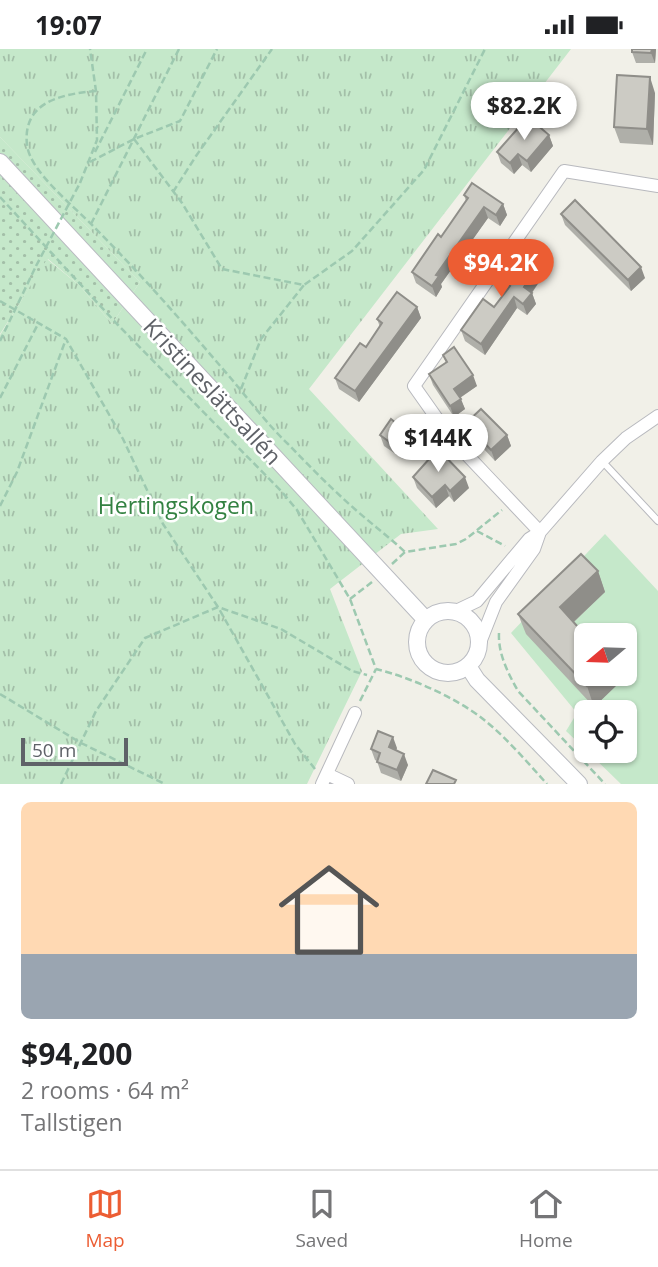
<!DOCTYPE html>
<meta charset="utf-8">
<style>
:root{--surface:#fff;--page:#f2f2f2;--text:#202124;--muted:#757577;--line:#e0e0e0;--accent:#ec5d33}
body{margin:0;font-family:"Open Sans",sans-serif;background:var(--page);color:var(--text);height:100vh;display:flex;flex-direction:column;font-size:26px;white-space:nowrap}
*{box-sizing:border-box;margin:0}
p{font-size:23px;color:var(--muted)}
.icon{flex:none;width:38px;height:38px;fill:none;stroke:currentColor;stroke-width:2;stroke-linecap:round;stroke-linejoin:round}
.map{position:relative;height:735px;overflow:hidden}
.drawer{display:flex;flex-direction:column;background:var(--surface);flex:1}
.drawer>*{flex:none}
.needle{width:46px;rotate:251deg}
.tools{position:absolute;left:574px;top:574px;display:grid;gap:14px}
.tools a{display:grid;place-items:center;width:63px;height:63px;border-radius:10px;background:var(--surface);box-shadow:0 2px 5px #0004;font-size:35px}
.scale{position:absolute;left:21px;bottom:18px;width:107px;box-sizing:border-box;padding-left:7px;border:4px solid #5f6268;border-top:0;font-size:19px;line-height:24px;white-space:nowrap;color:#5f6268;-webkit-text-stroke:5px #fff;paint-order:stroke}
.price{position:absolute;translate:-50% -60px;padding:0 16px;border-radius:24px;background:#fff;color:#222;font-size:23px;line-height:46px;filter:drop-shadow(0 2px 4px #0008)}
.price::after{content:'';position:absolute;left:50%;top:42px;width:21px;height:16px;margin-left:-10px;background:inherit;clip-path:polygon(0 0,100% 0,50% 100%)}
.price.selected{background:var(--accent);color:#fff}
ul{padding:0;list-style:none}
li{display:grid;align-content:center;gap:14px;height:371px;padding:0 21px}
li span{display:grid;place-items:center;height:217px;border-radius:10px;color:#555}
li>.icon{margin-inline-start:auto}
span .icon{width:126px;height:126px;fill:#fffc;stroke-width:1}
li b{font-size:30px}
.status{display:flex;justify-content:space-between;align-items:center;height:49px;padding:0 35px;background:var(--surface);direction:ltr}
.status svg{height:19px;fill:currentColor}
.tabs{display:flex;justify-content:space-around;align-items:center;height:98px;border-top:2px solid var(--line);background:var(--surface);font-size:19px;color:var(--muted)}
.tabs a{display:grid;justify-items:center;gap:4px}
.tabs .selected{color:var(--accent)}
.map>svg:first-child{display:block}
.grass{fill:url(#grass-dots)}
.park{fill:url(#park-tufts)}
.pitch{fill:#c5e8ca;fill-rule:evenodd}
.lines{fill:none;stroke-linecap:round;stroke-linejoin:round}
.lane-casing{stroke:#b8b9be;stroke-width:8}
.street-casing{stroke:#b8b9be;stroke-width:14}
.secondary-casing{stroke:#b9bbc1;stroke-width:18}
.path{stroke:#9dc9b0;stroke-width:2.5;stroke-dasharray:7 3.5;stroke-linecap:butt}
.lane{stroke:#fff;stroke-width:6}
.street{stroke:#fff;stroke-width:12}
.secondary{stroke:#fff;stroke-width:16}
.path-bridge{stroke:#9dc9b0;stroke-width:2.5;stroke-dasharray:7 3.5;stroke-linecap:butt}
.wall{fill:#afafa9}
.shaded-wall{fill:#8f8e89}
.building{fill:#cccbc4;stroke:#8f8e89;stroke-width:2}
.labels{text-anchor:middle;dominant-baseline:central;stroke-width:5;stroke-linejoin:round;paint-order:stroke}
.street-label{font-size:23px;fill:#5f6268;stroke:#fff}
.park-label{font-size:23px;fill:#338242;stroke:#fff}
</style>
<div class="status"><b>19:07</b><svg viewBox="0 0 49 12"><path d="M0 12V9h3v3zM5 12V6h3v6zM10 12V3h3v9zM15 12V0h3v12zM26 1h20v11H26zM47 4h2v5h-2z"/></svg></div>
<div class="map">
<svg width="658" height="735" viewBox="0 0 658 735">
<defs>
<pattern id="grass-dots" width="8" height="8" patternUnits="userSpaceOnUse" patternTransform="scale(1.75)"><rect width="8" height="8" fill="#c5e8ca"/><path d="M2 2h.1M6 6h.1" fill="none" stroke="#a3bfa8" stroke-width="1.8" stroke-linecap="round"/></pattern>
<pattern id="park-tufts" width="24" height="20" patternUnits="userSpaceOnUse" patternTransform="scale(1.75)"><rect width="24" height="20" fill="#c5e8ca"/><path d="M3 7l-1-3M5 7V3M7 7l1-3M15 17l-1-3M17 17v-4M19 17l1-3" fill="none" stroke="#a3bfa8"/></pattern>
</defs>
<rect width="100%" height="100%" fill="#f1f0e8"/>
<path class="grass" d="M0,88L140,233L112,275L80,237L48,210L0,285Z"/>
<path class="park" d="M0,0H571L309,340L438,480L401,485L330,540L362,622L307,735H0V286L47,210L80,237L112,275L140,233L0,88Z"/>
<path class="pitch" d="M605,485L658,542V735H621L587,702H625V663H586V701L566,682L577,664L511,584ZM586,586H625V625H586Z"/>
<g class="lines">
<defs>
<path id="lane" d="M602,412L658,472"/>
<path id="street" d="M540,483L450,388L414,337L564,122L658,137
M454,563L477,552L529,490L540,483L602,412L626,389L658,367
M479,596L496,553L534,500L540,483
M327,725L348,735
M322,735L355,664"/>
<path id="secondary" d="M0,113L426,571
M417 593a31 31 0 1 1 62 0a31 31 0 1 1-62 0Z
M468,617L477,631L579,735"/>
</defs>
<use href="#lane" class="lane-casing"/>
<use href="#street" class="street-casing"/>
<use href="#secondary" class="secondary-casing"/>
<path class="path" d="M96,42C63,45 22,52 27,96C30,123 75,158 93,177C138,222 181,271 222,319C244,344 264,372 288,395C310,418 333,441 357,462C373,476 389,488 405,503
M134,90L182,154L222,220L304,236L352,202L424,121L485,0
M95,103L147,0
M90,113L134,90L180,72L217,0
M80,134L97,91L96,42L90,0
M173,143L196,107L272,0
M0,148L117,275L282,443L297,461L350,550L376,620C409,628 455,648 483,670C506,688 527,713 547,735
M91,175L179,0
M0,252L66,290L123,390L163,475L218,558L295,695L315,720
M0,292L36,217
M241,340L261,290L304,236
M0,349L38,275
M0,457L17,423L66,290
M477,482L505,497
M392,515L405,503L456,495L466,490L502,461
M350,550L372,533
M499,584C498,605 508,624 518,642L605,735
M0,645L81,694L165,735
M360,652L376,620
M61,735L96,662L145,589L218,558L281,580L352,622L367,626"/>
<use href="#lane" class="lane"/>
<use href="#street" class="street"/>
<use href="#secondary" class="secondary"/>
<path class="path-bridge" d="M36,217L80,134"/>
</g>
<path class="wall" d="M656,0L655,14H636L632,3Z
M655,44L653,96L620,94L614,78Z
M549,86L553,97L531,123L522,116L514,125L501,114L497,103Z
M464,146L503,155L507,166L500,177L488,169L441,235L442,238L436,248L416,234L412,223L441,188L466,152Z
M561,165L645,229L631,242L565,176Z
M498,229L541,230L532,244L536,255L527,266L517,259L485,306L465,292L461,281L494,258L506,242L502,239Z
M417,258L421,269L359,353L339,340L335,329L366,298L380,278L377,270Z
M443,306L477,337L460,349L465,360L454,368L433,336L429,325L446,314Z
M466,374L507,386L511,397L495,412L470,385Z
M380,386L413,396L403,410L384,397Z
M413,428L469,439L454,453L449,447L436,459L417,439Z
M598,522L605,543L574,573L586,625H616L619,634L594,658L526,585L518,565Z
M397,699L396,701L408,716L401,732L381,724L377,712L375,711L371,700Z"/>
<path class="shaded-wall" d="M652,0H656L655,14L651,4Z
M650,28L655,44L653,96L647,80Z
M549,86L553,97L531,123L527,112Z
M518,105L522,116L514,125L510,114Z
M503,155L507,166L500,177L496,166Z
M484,158L488,169L441,235L442,238L436,248L432,237L436,226Z
M641,218L645,229L631,242L628,231Z
M537,219L541,230L528,249L524,238Z
M532,244L536,255L527,266L523,255Z
M514,248L517,259L485,306L481,295Z
M417,258L421,269L359,353L355,342Z
M473,326L477,337L458,350L454,340Z
M461,350L465,360L454,368L450,357Z
M409,385L413,396L403,410L399,400Z
M507,386L511,397L495,412L491,401Z
M465,428L469,439L454,453L450,442Z
M445,436L449,447L436,459L432,448Z
M598,522L605,543L567,579L560,558Z
M600,625H616L619,634L594,658L587,637Z
M393,688L397,699L393,709L389,698Z
M404,705L408,716L401,732L397,721Z"/>
<path class="building" d="M632,0H652L651,4L632,3Z
M617,26L650,28L647,80L614,78Z
M528,68L549,86L527,112L518,105L510,114L497,103Z
M472,134L503,155L496,166L484,158L436,226L439,227L432,237L412,223L438,185L441,188L468,149L464,146Z
M575,151L641,218L628,231L561,165Z
M516,204L537,219L524,238L532,244L523,255L514,248L481,295L461,281L483,250L494,258L510,237L498,229Z
M397,243L417,258L355,342L335,329L360,294L366,298L382,274L377,270Z
M454,298L473,326L454,340L461,350L450,357L429,325L447,313L443,306Z
M481,360L507,386L491,401L466,374Z
M391,370L409,385L399,400L380,386Z
M438,400L465,428L450,442L445,436L432,448L413,428Z
M581,505L598,522L560,558L586,587V625H600L587,637L518,565Z
M378,682L393,688L389,698L404,705L397,721L377,713L380,704L371,700Z
M433,721L456,731L454,735H426Z"/>
<g class="labels">
<g class="street-label">
<text transform="translate(213 342) rotate(47)">Kristineslättsallén</text>
</g>
<g class="park-label">
<text x="176" y="456">Hertingskogen</text>
</g>
</g>
</svg>
<div class="tools">
<a><svg class="needle" viewBox="-14 -14 28 28"><path d="M0-13l5 13h-10z" fill="#e53935"/><path d="M0 13l5-13h-10z" fill="#757577"/></svg></a>
<a><svg class="icon" aria-label="locate" viewBox="0 0 24 24"><circle cx="12" cy="12" r="6"/><path d="M12 2v4M12 18v4M2 12h4M18 12h4"/></svg></a>
</div>
<div class="scale">50 m</div>
<b class="price" style="left:524px;top:93px">$82.2K</b>
<b class="price selected" style="left:501px;top:250px">$94.2K</b>
<b class="price" style="left:438px;top:425px">$144K</b>
</div>
<section class="drawer">
<ul>
<li><span style="background:linear-gradient(#ffd9b3 70%,#9aa5b1 0)"><svg class="icon" aria-label="home" viewBox="0 0 24 24"><path d="M3 11l9-7 9 7M6 9v11h12V9"/></svg></span><div><b>$94,200</b><p>2 rooms · 64 m²</p><p>Tallstigen</p></div></li>
</ul>
</section>
<nav class="tabs">
<a class="selected"><svg class="icon" aria-label="map" viewBox="0 0 24 24"><path d="M3 6l6-2 6 2 6-2v14l-6 2-6-2-6 2zM9 4v14M15 6v14"/></svg>Map</a>
<a><svg class="icon" aria-label="saved" viewBox="0 0 24 24"><path d="M7 4h10v16l-5-4-5 4z"/></svg>Saved</a>
<a><svg class="icon" aria-label="home" viewBox="0 0 24 24"><path d="M3 11l9-7 9 7M6 9v11h12V9"/></svg>Home</a>
</nav>
